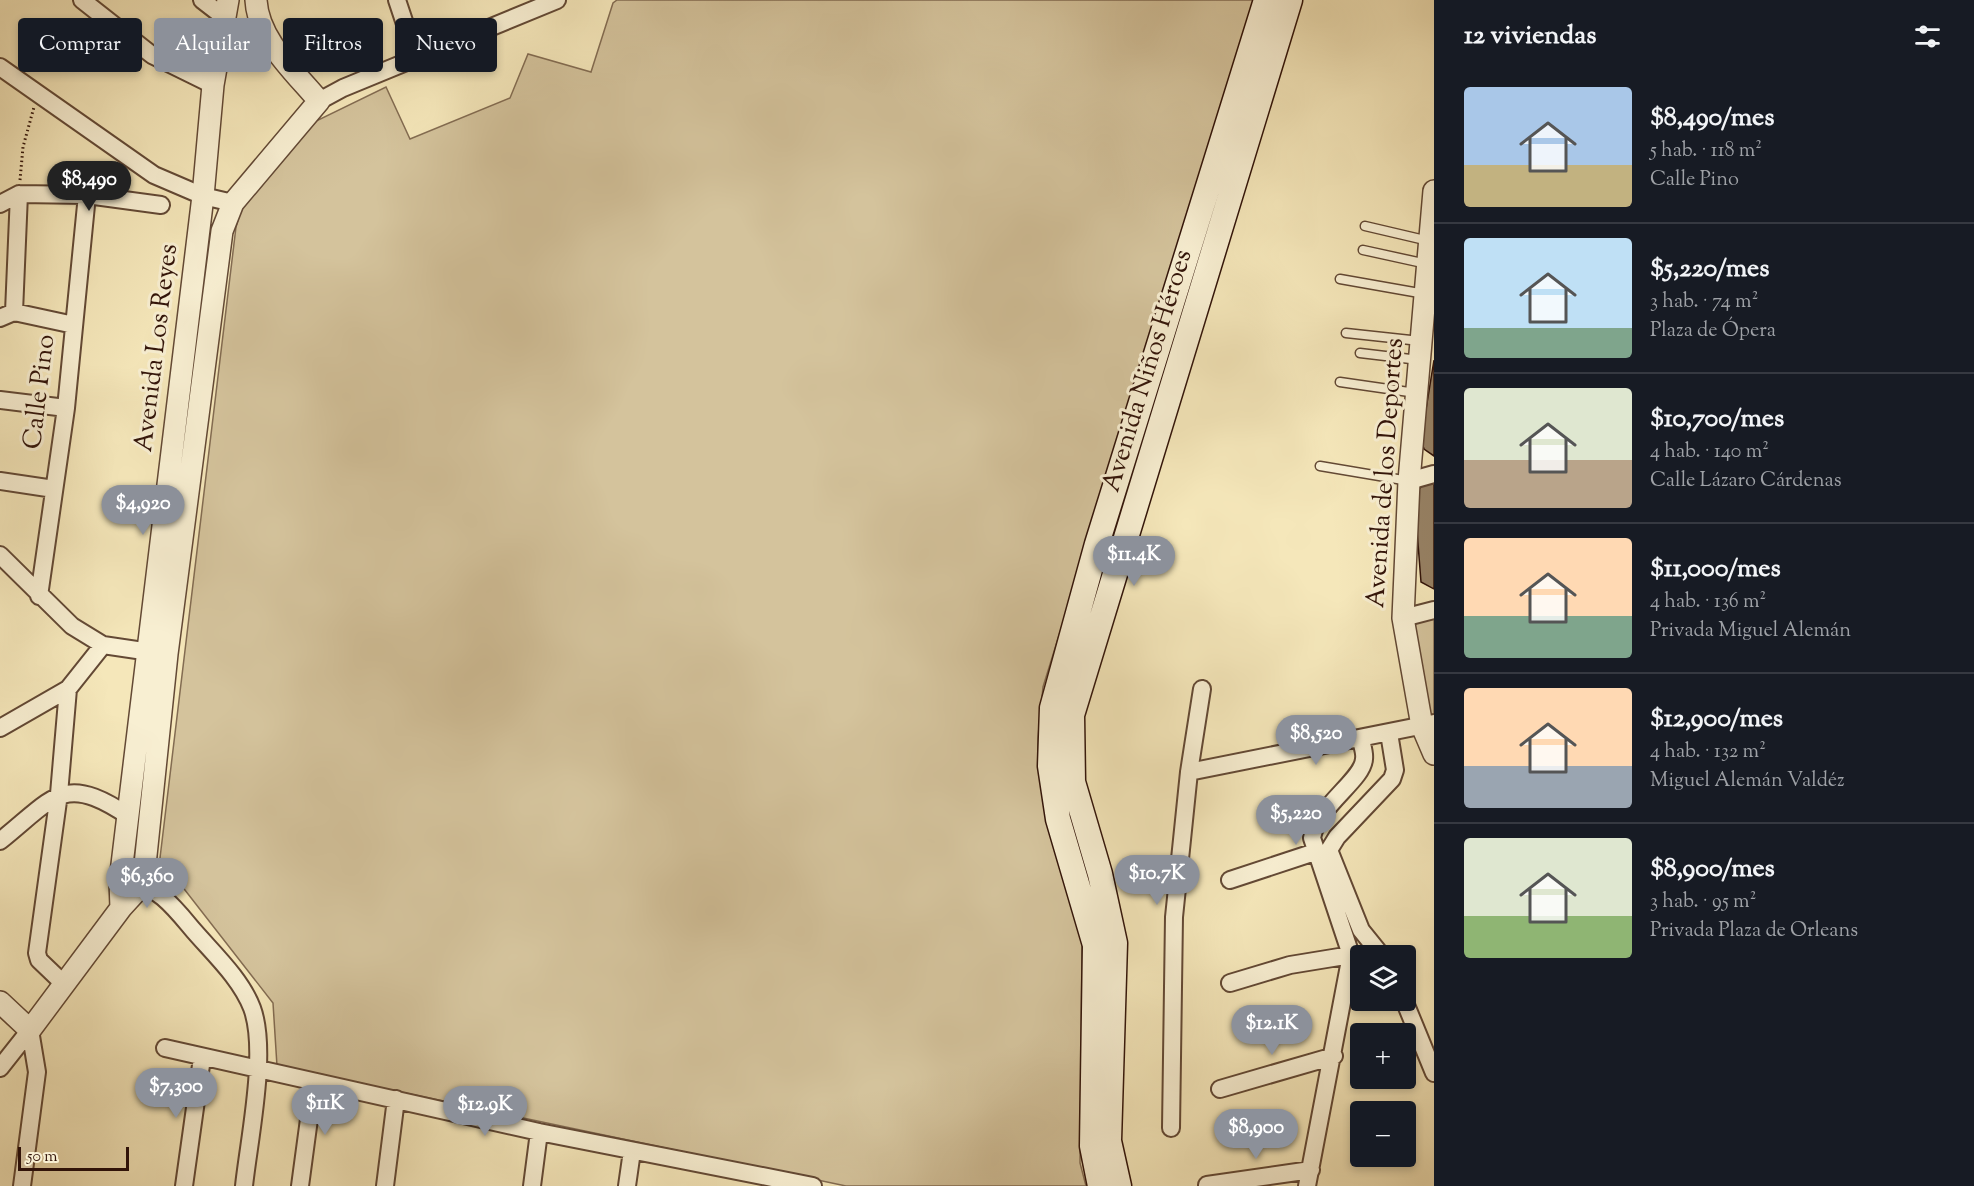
<!DOCTYPE html>
<html lang="es">
<meta charset="utf-8">
<style>
:root{--surface:#171b24;--page:#20242c;--text:#f1f3f6;--muted:#9ea1a6;--line:#363941;--accent:#8c9099}
body{margin:0;font-family:"Sorts Mill Goudy",serif;background:var(--page);color:var(--text);height:100vh;display:flex;flex-direction:column;font-size:22px;white-space:nowrap}
*{box-sizing:border-box;margin:0}
p{font-size:20px;color:var(--muted)}
.icon{flex:none;width:33px;height:33px;fill:none;stroke:currentColor;stroke-width:2;stroke-linecap:round;stroke-linejoin:round}
.map{position:relative;flex:1;overflow:hidden}
.side{display:flex;flex-direction:column;background:var(--surface);width:540px}
.side>*{flex:none}
.top-card{position:absolute;left:18px;top:18px;width:570px;height:54px;display:flex;gap:12px}
.tools{position:absolute;left:1350px;top:945px;display:grid;gap:12px}
.tools a{display:grid;place-items:center;width:66px;height:66px;border-radius:6px;background:var(--surface);box-shadow:0 3px 9px #0003;font-size:30px}
.scale{position:absolute;left:18px;bottom:15px;width:111px;box-sizing:border-box;padding-left:6px;border:3px solid #321409;border-top:0;font-size:16px;line-height:21px;white-space:nowrap;color:#321409;-webkit-text-stroke:4px #f8efd2;paint-order:stroke}
.price{position:absolute;translate:-50% -51px;padding:0 14px;border-radius:21px;background:var(--accent);color:#fff;font-size:20px;line-height:39px;filter:drop-shadow(0 2px 3px #0008)}
.price::after{content:'';position:absolute;left:50%;top:36px;width:18px;height:14px;margin-left:-9px;background:inherit;clip-path:polygon(0 0,100% 0,50% 100%)}
.price.selected{background:#222;color:#fff}
ul{padding:0;list-style:none}
li{display:flex;align-items:center;gap:18px;height:150px;padding:0 30px}
li+li{border-top:2px solid var(--line)}
li span{display:grid;place-items:center;flex:none;width:168px;height:120px;border-radius:6px;color:#555}
li>.icon{margin-inline-start:auto}
span .icon{width:72px;height:72px;fill:#fffc;stroke-width:1}
li b{font-size:26px}
h2{display:flex;justify-content:space-between;align-items:center;height:72px;padding:0 30px;font-size:26px}
.chip{padding:0 21px;border-radius:6px;background:var(--surface);box-shadow:0 3px 9px #0003;font-size:21px;line-height:54px}
.chip.selected{background:var(--accent);color:#fff}
main{display:flex;flex:1;min-height:0}
.map>svg:first-child{display:block}
.green{fill:#d4c39c;stroke:#836c52;stroke-width:1.5}
.building{fill:#978265;stroke:#321409;stroke-width:1.5}
.lines{fill:none;stroke-linecap:round;stroke-linejoin:round}
.service-casing{stroke:#634935;stroke-width:11}
.minor-casing{stroke:#634935;stroke-width:20}
.tertiary-casing{stroke:#634935;stroke-width:24}
.secondary-casing{stroke:#321409;stroke-width:27}
.path{stroke:#321409;stroke-width:3;stroke-dasharray:1.5 3;stroke-linecap:butt}
.service{stroke:#f8efd2;stroke-width:8}
.minor{stroke:#f8efd2;stroke-width:16}
.tertiary{stroke:#f8efd2;stroke-width:21}
.secondary{stroke:#f8efd2;stroke-width:24}
.labels{text-anchor:middle;dominant-baseline:central;stroke-width:6;stroke-linejoin:round;paint-order:stroke}
.street-label{font-size:26px;fill:#321409;stroke:#f8efd2}
</style>
<main>
<div class="map">
<svg width="1434" height="1186" viewBox="0 0 1434 1186">
<rect width="100%" height="100%" fill="#f5e7ba"/>
<filter id="stains"><feTurbulence type="fractalNoise" baseFrequency=".00333" numOctaves="4"/><feColorMatrix values="0 0 0 0 .2 0 0 0 0 .09 0 0 0 0 .02 0 0 0 .5 -.17"/></filter>
<radialGradient id="worn" r=".72"><stop offset=".6" stop-color="#630" stop-opacity="0"/><stop offset="1" stop-color="#630" stop-opacity=".3"/></radialGradient>
<path class="green" d="M617,0H1256L1043,687C1040,719 1034,753 1041,784C1051,839 1076,890 1082,945L1080,1163L1086,1186H846L277,1066L273,1003L160,858L236,227L242,206L314,122L386,87L410,139L510,98L528,54L591,72L613,3Z
M1434,612V721L1424,724L1407,620Z"/>
<path class="building" d="M1434,360V456L1424,449L1421,440Z
M1434,481V589L1421,582L1415,505L1419,489L1424,484Z"/>
<g class="lines">
<defs>
<path id="service" d="M1365,226L1429,241
M1363,250L1427,264
M1340,279L1425,294
M1346,333L1420,341
M1360,353L1419,360
M1340,382L1416,393
M1320,466L1409,481"/>
<path id="minor" d="M82,0L152,55L213,85
M202,0L224,17
M397,0L416,57
M0,67L154,175L203,196L233,203
M319,101L343,88L557,0
M0,204L19,194L87,195L161,205
M14,312L19,194
M0,318L14,312L74,325
M0,400L66,408
M0,481L54,489
M1409,481L1434,474
M0,555L72,626L103,645
M39,596L66,408L87,195
M1403,618L1434,610
M0,728L68,689L103,645L157,653
M1189,772L1434,723
M0,841C55,797 63,772 130,817
M1230,880L1315,852
M130,882C158,885 177,911 194,931C214,954 241,979 252,1008C268,1051 249,1139 244,1186
M1382,956L1361,930L1329,850L1337,837L1392,779L1395,770L1389,733
M63,983L39,960L37,953L59,794L68,689
M1230,983L1290,965L1351,955L1360,957
M1404,1000L1434,1073
M165,1048L539,1132L813,1186
M0,1068L30,1030
M1220,1089L1334,1056
M1171,1128L1174,917L1189,772L1202,689
M1207,1185L1311,1170
M22,1186L37,1072L30,1030
M184,1186L202,1058
M300,1186L314,1082
M385,1186L396,1099
M532,1186L539,1132
M627,1186L632,1151
M1307,1186L1351,955L1312,838C1317,806 1363,780 1364,759C1365,753 1362,745 1361,740"/>
<path id="tertiary" d="M1434,191L1409,481L1403,618L1422,726L1434,754
M121,908L120,881L203,196L213,85L228,0
M0,1002L30,1030L121,908L143,884L167,654L222,231L233,203L319,101C295,72 258,40 256,0"/>
<path id="secondary" d="M1100,1186L1092,1146L1095,945L1058,819L1050,766L1052,708L1097,544L1266,0
M1119,1186L1109,1141L1115,943L1100,874L1073,782L1072,715L1290,0"/>
</defs>
<use href="#service" class="service-casing"/>
<use href="#minor" class="minor-casing"/>
<use href="#tertiary" class="tertiary-casing"/>
<use href="#secondary" class="secondary-casing"/>
<path class="path" d="M20,180L23,147L34,107"/>
<use href="#service" class="service"/>
<use href="#minor" class="minor"/>
<use href="#tertiary" class="tertiary"/>
<use href="#secondary" class="secondary"/>
</g>
<g class="labels">
<g class="street-label">
<text transform="translate(157 348) rotate(-83)">Avenida Los Reyes</text>
<text transform="translate(1148 371) rotate(-73)">Avenida Niños Héroes</text>
<text transform="translate(40 392) rotate(-83)">Calle Pino</text>
<text transform="translate(1386 473) rotate(-86)">Avenida de los Deportes</text>
</g>
</g>
<rect width="100%" height="100%" filter="url(#stains)"/>
<rect width="100%" height="100%" fill="url(#worn)"/>
</svg>
<div class="tools">
<a><svg class="icon" aria-label="layers" viewBox="0 0 24 24"><path d="M12 4l9 5-9 5-9-5zM3 14l9 5 9-5"/></svg></a>
<a>+</a>
<a>−</a>
</div>
<div class="scale">50 m</div>
<b class="price selected" style="left:89px;top:212px">$8,490</b>
<b class="price" style="left:143px;top:536px">$4,920</b>
<b class="price" style="left:1134px;top:587px">$11.4K</b>
<b class="price" style="left:1316px;top:766px">$8,520</b>
<b class="price" style="left:1296px;top:846px">$5,220</b>
<b class="price" style="left:1157px;top:906px">$10.7K</b>
<b class="price" style="left:147px;top:909px">$6,360</b>
<b class="price" style="left:1272px;top:1056px">$12.1K</b>
<b class="price" style="left:176px;top:1119px">$7,300</b>
<b class="price" style="left:325px;top:1136px">$11K</b>
<b class="price" style="left:485px;top:1137px">$12.9K</b>
<b class="price" style="left:1256px;top:1160px">$8,900</b>
<div class="top-card">
<a class="chip">Comprar</a>
<a class="chip selected">Alquilar</a>
<a class="chip">Filtros</a>
<a class="chip">Nuevo</a>
</div>
</div>
<section class="side">
<h2>12 viviendas<svg class="icon" aria-label="filters" viewBox="0 0 24 24"><path d="M4 7h16M4 17h16"/><circle cx="9" cy="7" r="2"/><circle cx="15" cy="17" r="2"/></svg></h2>
<ul>
<li><span style="background:linear-gradient(#a9c7e8 65%,#c2b280 0)"><svg class="icon" aria-label="home" viewBox="0 0 24 24"><path d="M3 11l9-7 9 7M6 9v11h12V9"/></svg></span><div><b>$8,490/mes</b><p>5 hab. · 118 m²</p><p>Calle Pino</p></div></li>
<li><span style="background:linear-gradient(#bfe0f5 75%,#7fa58c 0)"><svg class="icon" aria-label="home" viewBox="0 0 24 24"><path d="M3 11l9-7 9 7M6 9v11h12V9"/></svg></span><div><b>$5,220/mes</b><p>3 hab. · 74 m²</p><p>Plaza de Ópera</p></div></li>
<li><span style="background:linear-gradient(#dfe7d0 60%,#b9a48a 0)"><svg class="icon" aria-label="home" viewBox="0 0 24 24"><path d="M3 11l9-7 9 7M6 9v11h12V9"/></svg></span><div><b>$10,700/mes</b><p>4 hab. · 140 m²</p><p>Calle Lázaro Cárdenas</p></div></li>
<li><span style="background:linear-gradient(#ffd9b3 65%,#7fa58c 0)"><svg class="icon" aria-label="home" viewBox="0 0 24 24"><path d="M3 11l9-7 9 7M6 9v11h12V9"/></svg></span><div><b>$11,000/mes</b><p>4 hab. · 136 m²</p><p>Privada Miguel Alemán</p></div></li>
<li><span style="background:linear-gradient(#ffd9b3 65%,#9aa5b1 0)"><svg class="icon" aria-label="home" viewBox="0 0 24 24"><path d="M3 11l9-7 9 7M6 9v11h12V9"/></svg></span><div><b>$12,900/mes</b><p>4 hab. · 132 m²</p><p>Miguel Alemán Valdéz</p></div></li>
<li><span style="background:linear-gradient(#dfe7d0 65%,#8fb573 0)"><svg class="icon" aria-label="home" viewBox="0 0 24 24"><path d="M3 11l9-7 9 7M6 9v11h12V9"/></svg></span><div><b>$8,900/mes</b><p>3 hab. · 95 m²</p><p>Privada Plaza de Orleans</p></div></li>
</ul>
</section>
</main>
